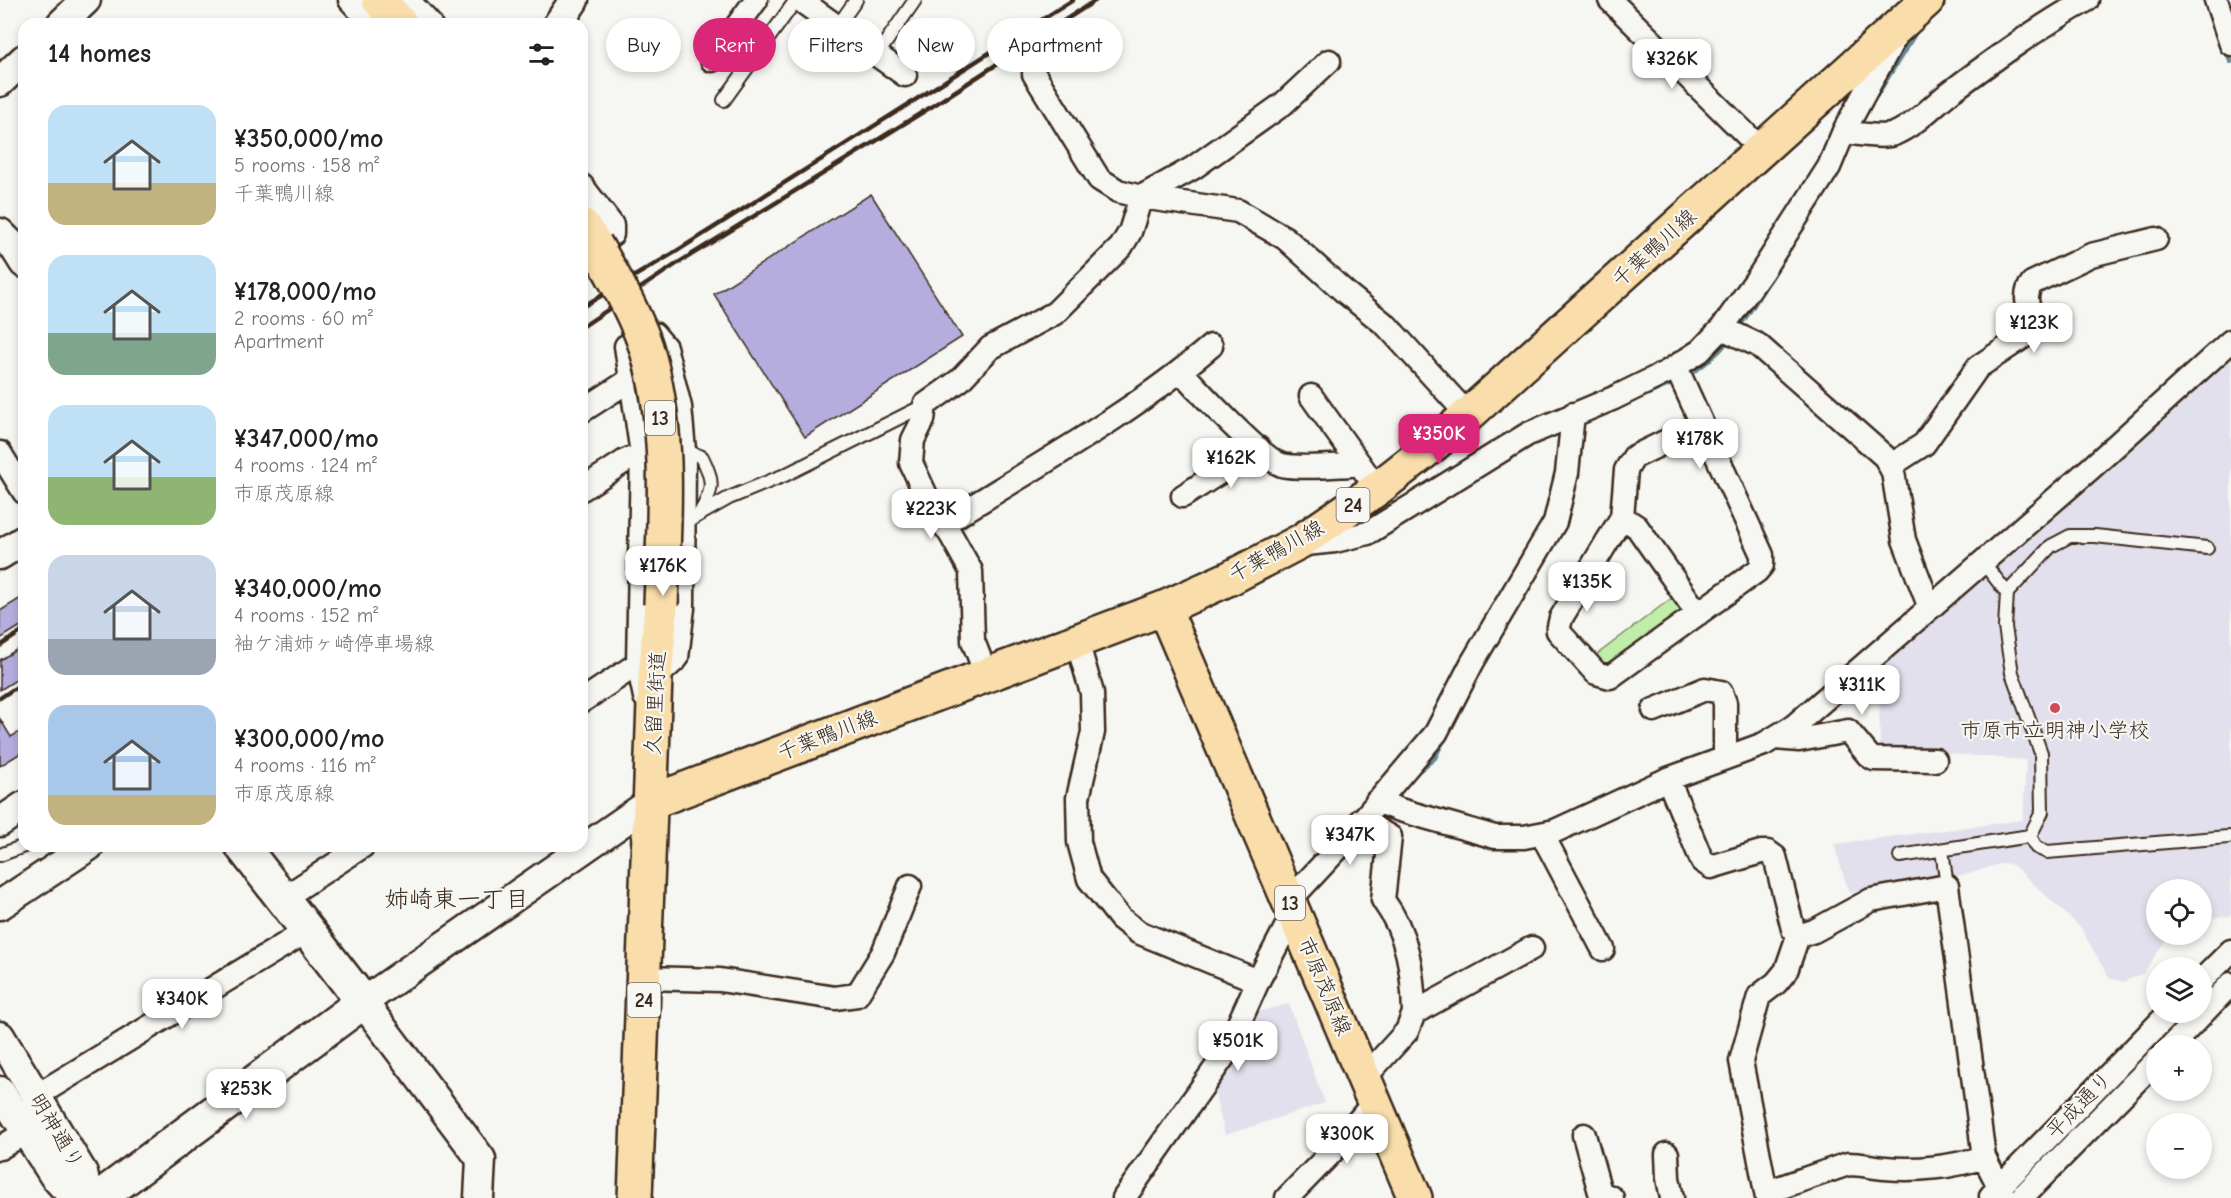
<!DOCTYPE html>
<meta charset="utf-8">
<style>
:root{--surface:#fff;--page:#f6f6f6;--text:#222;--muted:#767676;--accent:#db2777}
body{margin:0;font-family:"Comic Neue","Klee One",sans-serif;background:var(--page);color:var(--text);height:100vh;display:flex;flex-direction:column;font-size:22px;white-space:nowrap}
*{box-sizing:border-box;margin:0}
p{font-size:20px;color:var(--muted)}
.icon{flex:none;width:33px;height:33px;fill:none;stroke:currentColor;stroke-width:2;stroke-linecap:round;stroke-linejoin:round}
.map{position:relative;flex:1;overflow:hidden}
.panel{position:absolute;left:18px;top:18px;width:570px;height:834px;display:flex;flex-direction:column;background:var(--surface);border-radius:18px;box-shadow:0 3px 9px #0003}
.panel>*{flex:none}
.guide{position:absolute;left:606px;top:18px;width:570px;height:54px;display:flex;gap:12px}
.buttons{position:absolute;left:2146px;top:879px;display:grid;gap:12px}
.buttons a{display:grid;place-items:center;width:66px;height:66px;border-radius:50%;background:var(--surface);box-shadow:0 3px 9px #0003;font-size:30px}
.price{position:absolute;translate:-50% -51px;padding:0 14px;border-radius:12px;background:#fff;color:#222;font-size:20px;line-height:39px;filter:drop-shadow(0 2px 3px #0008)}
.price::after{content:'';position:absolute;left:50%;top:36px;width:18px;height:14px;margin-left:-9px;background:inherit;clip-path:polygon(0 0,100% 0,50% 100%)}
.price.selected{background:var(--accent);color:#fff}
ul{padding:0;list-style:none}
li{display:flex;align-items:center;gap:18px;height:150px;padding:0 30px}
li span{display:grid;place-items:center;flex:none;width:168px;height:120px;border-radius:18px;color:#555}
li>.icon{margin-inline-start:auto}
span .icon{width:72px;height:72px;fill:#fffc;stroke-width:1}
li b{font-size:26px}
h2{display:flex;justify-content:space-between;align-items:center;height:72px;padding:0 30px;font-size:26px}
.chip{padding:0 21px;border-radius:27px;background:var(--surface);box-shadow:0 3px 9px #0003;font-size:21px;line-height:54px}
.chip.selected{background:var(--accent);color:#fff}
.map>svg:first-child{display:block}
.built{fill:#e2e0ec}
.green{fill:#c1edaa;stroke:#7e8c64;stroke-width:1.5}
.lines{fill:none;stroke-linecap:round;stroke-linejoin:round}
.stream{stroke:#658a93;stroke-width:6}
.building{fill:#b4adde;stroke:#3b2a1e;stroke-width:1.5}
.service-casing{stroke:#3b2a1e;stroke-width:16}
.minor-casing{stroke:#3b2a1e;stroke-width:27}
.tertiary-casing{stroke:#3b2a1e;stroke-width:33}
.secondary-casing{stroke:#3b2a1e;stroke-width:38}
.primary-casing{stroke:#3b2a1e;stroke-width:38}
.service{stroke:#f6f6f2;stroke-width:12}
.minor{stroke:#f6f6f2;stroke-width:22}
.tertiary{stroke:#f6f6f2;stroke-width:28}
.secondary{stroke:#f6f6f2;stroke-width:33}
.primary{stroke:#f9deab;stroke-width:33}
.rail{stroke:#3b2a1e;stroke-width:4.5}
.primary-bridge-casing{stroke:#3b2a1e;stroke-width:38;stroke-linecap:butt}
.primary-bridge{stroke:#f9deab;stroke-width:33}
.poi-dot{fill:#d1495b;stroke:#f6f6f2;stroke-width:2}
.labels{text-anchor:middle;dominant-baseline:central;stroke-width:4.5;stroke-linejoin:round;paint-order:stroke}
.shield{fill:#f6f6f2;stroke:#73675e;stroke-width:1.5}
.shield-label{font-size:20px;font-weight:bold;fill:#3b2a1e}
.street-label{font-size:21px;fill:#3b2a1e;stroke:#f6f6f2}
.poi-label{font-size:21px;fill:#3b2a1e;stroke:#f6f6f2}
.quarter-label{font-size:24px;fill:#3b2a1e;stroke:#f6f6f2}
</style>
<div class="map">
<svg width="2231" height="1198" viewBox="0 0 2231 1198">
<rect width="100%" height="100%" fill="#f6f6f2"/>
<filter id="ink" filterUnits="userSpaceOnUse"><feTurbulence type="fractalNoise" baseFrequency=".0167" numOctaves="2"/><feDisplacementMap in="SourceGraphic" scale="12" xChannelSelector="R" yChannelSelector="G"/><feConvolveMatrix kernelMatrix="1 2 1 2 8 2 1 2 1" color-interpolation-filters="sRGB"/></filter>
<g filter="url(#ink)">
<path class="built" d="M2231,360V916L2202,918V890H2157V934L2169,935L2143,974L2123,982L2109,978L2081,928L2013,865L2003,863L1968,874L1849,893L1834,844L2023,820L2026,760L1880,748L1879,669Z
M1289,1004L1325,1103L1225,1135L1209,1071L1249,1014Z"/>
<path class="green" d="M1681,591L1698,614L1610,677L1587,662Z"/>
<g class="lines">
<path class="stream" d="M2226,48L2231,61
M1872,102L1919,26
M1685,376C1723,356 1744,320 1766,284
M1644,395L1676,381
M1415,773L1434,758L1444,738"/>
</g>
<path class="building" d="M871,194L962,337L805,437L714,294Z
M24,596V624L0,639V611Z
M24,645V675L0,690V660Z
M0,719L11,737L24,729V751L0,766Z"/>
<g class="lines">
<defs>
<path id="service" d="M837,27L856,0
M877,55L915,0
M724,100L796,0
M684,450L702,457C714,481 714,489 700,513
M683,524L729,498L785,475L925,405
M2007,593L2051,546L2070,536H2095L2207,548
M2030,836L2036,847L2047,852L2228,837
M1942,850L1947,886
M0,855L24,846
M1900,856L2030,836L2042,812L2041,753L2012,673L2005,627L2007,593L1983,562"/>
<path id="minor" d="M350,0L372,24
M408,0L430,24
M800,0L905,75
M1610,0L1762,150
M2216,0L2231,44
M712,60L756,0
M1034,74L1099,179L1118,191L1141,197L1238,211L1285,238L1346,293L1387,326L1468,415
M1844,131C1855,134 1884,138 1894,134C1916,125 1934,104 1953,90C1996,58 2040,26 2087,0
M582,186L612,225V234L605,238
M1722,328L1758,345L1885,457L1893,472L1904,540L1930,608
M1676,367L1762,555V565L1757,571L1610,677L1596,673L1558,631L1561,618L1622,517L1626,470L1634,457L1702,424
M1181,371C1197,389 1263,460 1282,465C1299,469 1332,466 1351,465L1359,463
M1311,396L1366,473
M582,411L630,380
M0,453L24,492
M1890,466L1924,444L1978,367L2035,329C2031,313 2021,297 2032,283L2091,255L2156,239
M582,489L625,461L642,454
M1183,496L1258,448
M1622,517L1637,527L1698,614
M944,524C1034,467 1130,415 1211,346
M1301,541L1306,544L1335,541L1368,533L1528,434L1614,398L1667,372L1700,351L1722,328L1761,273L1829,167L1844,131L1894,39
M1077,641L1092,693L1093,732L1078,798L1079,842L1089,879L1120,918L1138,932L1258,981
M986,674L973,641L971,571L951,535L930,504L911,463L913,440L923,420L925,405L960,380L990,348L1055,313L1121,247L1130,232L1141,197L1193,168L1283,104L1329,61
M645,697L638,664L642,454L626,346L654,334L665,347L680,407L684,450L683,608L677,658L655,678
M582,701L648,657
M1654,710L1705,689L1721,692L1725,703V758
M1775,738L1799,740L1848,731L1869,756L1874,759L1935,760
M1668,779L1702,861L1711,867L1761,852H1768L1775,857L1793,929L1798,936L1814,931L1871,900L1947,886L1984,1157L2005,1198
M1377,801L1400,810L1495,837H1524L1555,831L1668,779L1764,744L1794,726L2091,468L2231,341
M1361,820L1390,837L1383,900C1408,934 1413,972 1414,1013
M1542,834L1603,949
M282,899L363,846
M1289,901L1343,843L1436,733L1472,663L1555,522L1567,473L1573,414
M644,978L720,980L835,998L857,995L883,953L910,886
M2202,980L2231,951
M2171,1046L2231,984
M1365,1077L1407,1031L1414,1013L1532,948
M36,1096L307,931
M1584,1135L1600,1192L1612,1198
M0,1148L26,1132
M1667,1154L1668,1178L1672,1198
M1767,1192L1848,1164C1861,1164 1872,1167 1885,1168C1917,1171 1954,1167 1984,1157
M1991,1196L2170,1012
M1124,1198L1224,1056L1258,981L1294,912
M1287,1198L1331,1153L1375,1101
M1767,1198L1741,1061L1759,996L1776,983L1786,971L1798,936
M2021,1198L2157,1060"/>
<path id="tertiary" d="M61,24L86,0
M558,24L574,0
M0,82L24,59
M0,233L14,247L24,263
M0,555L24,540
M0,822L24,806
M0,905L89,846
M0,1036L83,1173L88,1198
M0,1091L54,1176L62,1185L80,1198
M479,1198L481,1159L363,1002L651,802"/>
<path id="secondary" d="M99,1198L363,1002L242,846"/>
<path id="primary" d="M379,0L401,24
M582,225L595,244
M1164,608L1415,1198
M651,802L1164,608L1230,578L1301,541L1377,489L1433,445L1468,415L1927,0
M635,1198L655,678L661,605"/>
</defs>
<use href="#service" class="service-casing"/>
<use href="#minor" class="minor-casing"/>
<use href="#tertiary" class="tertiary-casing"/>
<use href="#secondary" class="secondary-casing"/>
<use href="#primary" class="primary-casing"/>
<use href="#service" class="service"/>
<use href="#minor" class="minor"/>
<use href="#tertiary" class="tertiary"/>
<use href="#secondary" class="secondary"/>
<use href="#primary" class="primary"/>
<path class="rail" d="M582,307L672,254L1073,0
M582,327L678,263L931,107L1096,0
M0,646L24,630
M0,698L24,682"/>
<defs>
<path id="primary-bridge" d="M595,244C612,273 636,316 646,347C672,430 664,520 661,605"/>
</defs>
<use href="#primary-bridge" class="primary-bridge-casing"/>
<use href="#primary-bridge" class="primary-bridge"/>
</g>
</g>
<circle class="poi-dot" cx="2055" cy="708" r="6"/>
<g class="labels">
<g class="shield">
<rect x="645" y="401" width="30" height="34" rx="4.5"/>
<rect x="1336.5" y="488" width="33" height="34" rx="4.5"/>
<rect x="1275" y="886" width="30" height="34" rx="4.5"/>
<rect x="627.5" y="983" width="33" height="34" rx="4.5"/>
</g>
<g class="shield-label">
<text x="660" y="418">13</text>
<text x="1353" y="505">24</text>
<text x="1290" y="903">13</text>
<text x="644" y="1000">24</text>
</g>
<g class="street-label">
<text transform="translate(1654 248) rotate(-42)">千葉鴨川線</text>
<text transform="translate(1276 551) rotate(-29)">千葉鴨川線</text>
<text transform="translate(655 703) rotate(-87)">久留里街道</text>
<text transform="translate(827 735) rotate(-21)">千葉鴨川線</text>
<text transform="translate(1325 986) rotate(67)">市原茂原線</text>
<text transform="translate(2079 1105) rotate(-46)">平成通り</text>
<text transform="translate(57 1131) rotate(59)">明神通り</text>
</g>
<g class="poi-label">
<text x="2055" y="730">市原市立明神小学校</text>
</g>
<g class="quarter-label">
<text x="457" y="899">姉崎東一丁目</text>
</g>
</g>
</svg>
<div class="buttons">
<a><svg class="icon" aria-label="locate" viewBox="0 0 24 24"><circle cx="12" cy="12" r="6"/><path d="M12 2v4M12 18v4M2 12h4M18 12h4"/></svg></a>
<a><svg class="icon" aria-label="layers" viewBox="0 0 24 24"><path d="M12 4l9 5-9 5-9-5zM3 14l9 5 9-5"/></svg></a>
<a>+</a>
<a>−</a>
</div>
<b class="price" style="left:1672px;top:90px">¥326K</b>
<b class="price" style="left:2034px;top:354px">¥123K</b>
<b class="price selected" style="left:1439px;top:465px">¥350K</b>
<b class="price" style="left:1700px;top:470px">¥178K</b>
<b class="price" style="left:1231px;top:489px">¥162K</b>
<b class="price" style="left:931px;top:540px">¥223K</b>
<b class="price" style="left:663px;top:597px">¥176K</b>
<b class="price" style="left:1587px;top:613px">¥135K</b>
<b class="price" style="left:1862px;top:716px">¥311K</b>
<b class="price" style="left:1350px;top:866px">¥347K</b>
<b class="price" style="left:182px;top:1030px">¥340K</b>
<b class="price" style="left:1238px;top:1072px">¥501K</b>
<b class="price" style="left:246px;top:1120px">¥253K</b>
<b class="price" style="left:1347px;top:1165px">¥300K</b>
<div class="guide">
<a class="chip">Buy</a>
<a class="chip selected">Rent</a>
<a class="chip">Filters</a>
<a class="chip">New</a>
<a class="chip">Apartment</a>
</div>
<section class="panel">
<h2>14 homes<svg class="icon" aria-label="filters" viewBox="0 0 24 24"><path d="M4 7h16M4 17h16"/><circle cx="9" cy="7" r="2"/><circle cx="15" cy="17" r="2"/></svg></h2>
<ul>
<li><span style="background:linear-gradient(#bfe0f5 65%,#c2b280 0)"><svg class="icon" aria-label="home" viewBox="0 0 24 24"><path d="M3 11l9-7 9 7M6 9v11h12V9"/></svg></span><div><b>¥350,000/mo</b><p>5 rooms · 158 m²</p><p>千葉鴨川線</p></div></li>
<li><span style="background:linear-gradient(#bfe0f5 65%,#7fa58c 0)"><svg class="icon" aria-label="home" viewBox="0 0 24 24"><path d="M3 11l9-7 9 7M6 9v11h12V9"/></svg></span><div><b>¥178,000/mo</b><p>2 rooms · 60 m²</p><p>Apartment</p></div></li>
<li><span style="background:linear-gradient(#bfe0f5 60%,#8fb573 0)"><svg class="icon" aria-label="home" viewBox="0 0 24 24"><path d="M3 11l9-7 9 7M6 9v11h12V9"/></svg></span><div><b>¥347,000/mo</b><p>4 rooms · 124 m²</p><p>市原茂原線</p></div></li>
<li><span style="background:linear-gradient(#c9d6e8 70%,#9aa5b1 0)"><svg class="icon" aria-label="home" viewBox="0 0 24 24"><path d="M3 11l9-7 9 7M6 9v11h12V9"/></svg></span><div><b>¥340,000/mo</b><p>4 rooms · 152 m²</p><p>袖ケ浦姉ヶ崎停車場線</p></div></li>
<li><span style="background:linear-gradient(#a9c7e8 75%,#c2b280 0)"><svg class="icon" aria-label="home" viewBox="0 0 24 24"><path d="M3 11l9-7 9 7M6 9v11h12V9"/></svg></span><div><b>¥300,000/mo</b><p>4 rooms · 116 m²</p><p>市原茂原線</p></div></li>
</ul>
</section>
</div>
